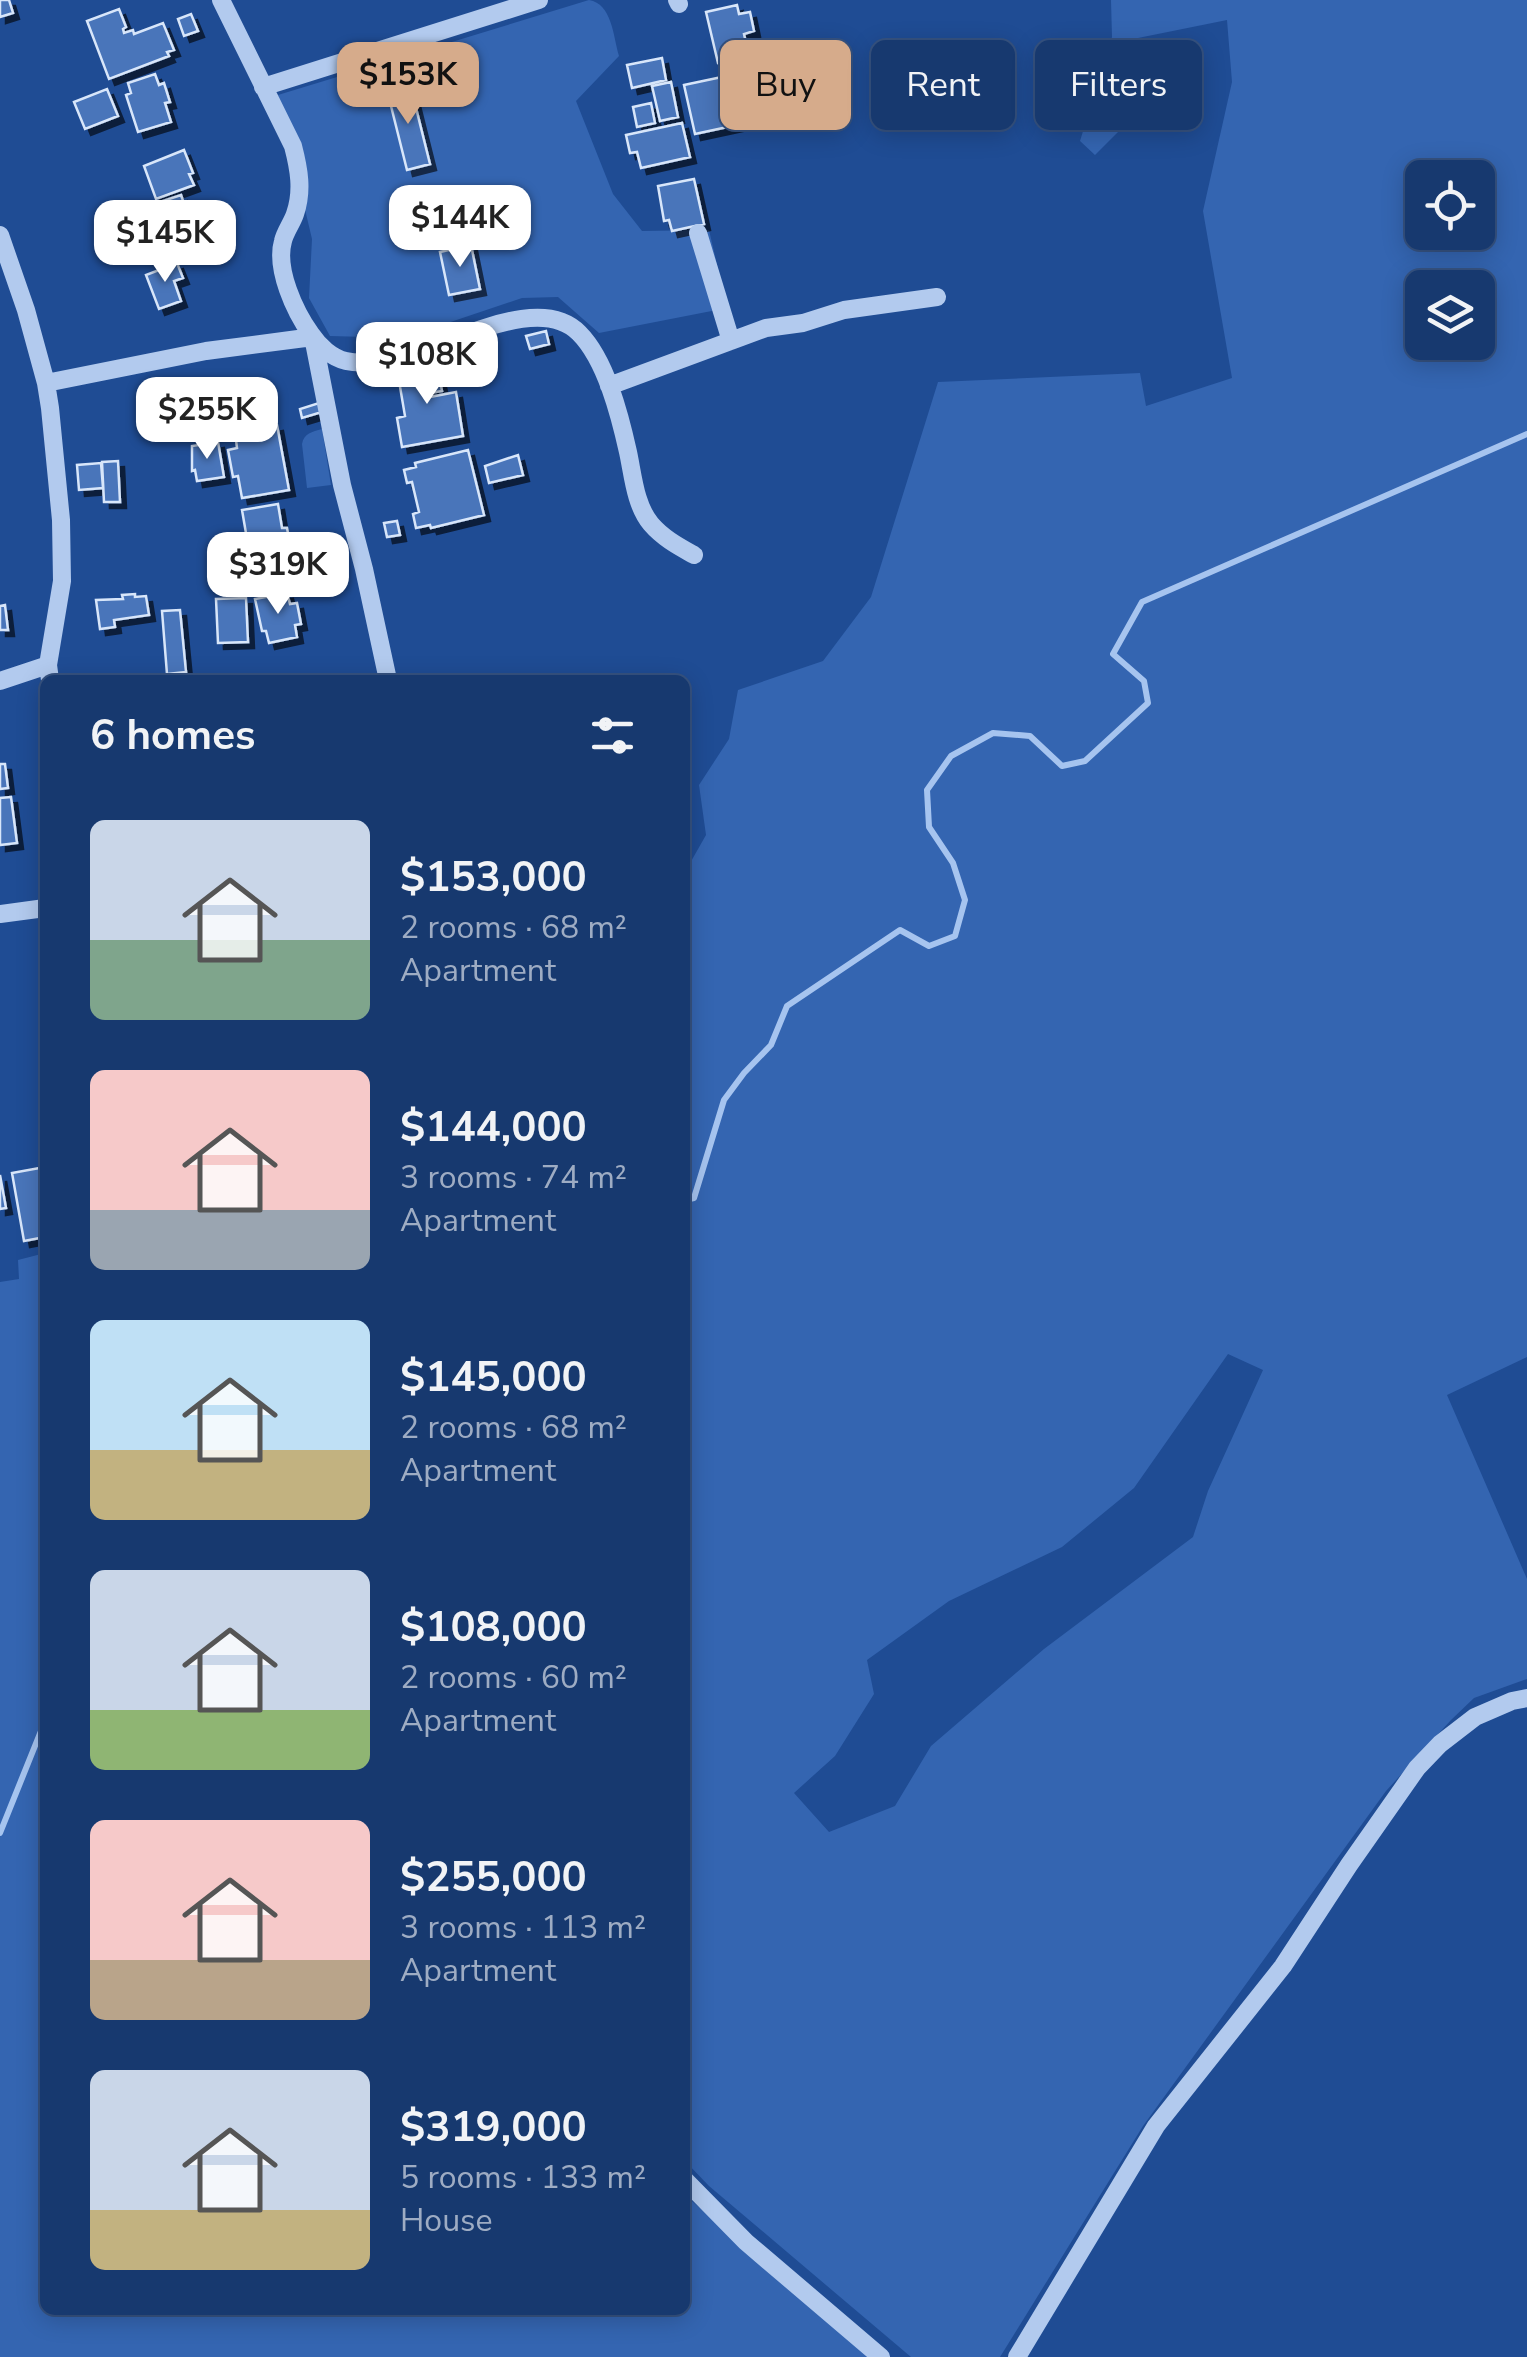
<!DOCTYPE html>
<meta charset="utf-8">
<style>
:root{--surface:#17396f;--page:#244477;--text:#f1f3f6;--muted:#9eacc3;--line:#365382;--accent:#d6ab8b}
body{margin:0;font-family:"Nunito Sans",sans-serif;background:var(--page);color:var(--text);height:100vh;display:flex;flex-direction:column;font-size:38px;white-space:nowrap}
*{box-sizing:border-box;margin:0}
p{font-size:32px;color:var(--muted)}
.icon{flex:none;width:55px;height:55px;fill:none;stroke:currentColor;stroke-width:2;stroke-linecap:round;stroke-linejoin:round}
.map{position:relative;flex:1;overflow:hidden}
.drawer{position:absolute;left:40px;top:675px;width:650px;height:1640px;display:flex;flex-direction:column;background:var(--surface);border-radius:15px;box-shadow:0 5px 25px #0003,0 0 0 2px var(--line)}
.drawer>*{flex:none}
.guide{position:absolute;left:720px;top:40px;width:655px;height:90px;display:flex;gap:20px}
.fabs{position:absolute;left:1405px;top:160px;display:grid;gap:20px}
.fabs a{display:grid;place-items:center;width:90px;height:90px;border-radius:15px;background:var(--surface);box-shadow:0 5px 25px #0003,0 0 0 2px var(--line);font-size:50px}
.price{position:absolute;translate:-50% -85px;padding:0 22px;border-radius:20px;background:#fff;color:#222;font-size:32px;line-height:65px;filter:drop-shadow(0 2px 5px #0008)}
.price::after{content:'';position:absolute;left:50%;top:60px;width:30px;height:22px;margin-left:-15px;background:inherit;clip-path:polygon(0 0,100% 0,50% 100%)}
.price.selected{background:var(--accent);color:#111}
ul{padding:0;list-style:none}
li{display:flex;align-items:center;gap:30px;height:250px;padding:0 50px}
li span{display:grid;place-items:center;flex:none;width:280px;height:200px;border-radius:15px;color:#555}
li>.icon{margin-inline-start:auto}
span .icon{width:120px;height:120px;fill:#fffc;stroke-width:1}
li b{font-size:42px}
h2{display:flex;justify-content:space-between;align-items:center;height:120px;padding:0 50px;font-size:42px}
.chip{padding:0 35px;border-radius:15px;background:var(--surface);box-shadow:0 5px 25px #0003,0 0 0 2px var(--line);font-size:35px;line-height:90px}
.chip.selected{background:var(--accent);color:#111}
.map>svg:first-child{display:block}
.green{fill:#3465b1;fill-rule:evenodd}
.lines{fill:none;stroke-linecap:round;stroke-linejoin:round}
.stream{stroke:#a6c4ef;stroke-width:6}
.building{fill:#4875ba;stroke:#d8e6fa;stroke-width:2.5;filter:url(#shadow)}
.minor{stroke:#b2caee;stroke-width:18}
</style>
<div class="map">
<svg width="1527" height="2357" viewBox="0 0 1527 2357">
<defs>
<filter id="shadow"><feDropShadow dx="6" dy="6" stdDeviation="0" flood-color="#0009"/></filter>
</defs>
<rect width="100%" height="100%" fill="#1f4c94"/>
<path class="green" d="M589,0C612,4 613,35 619,56L576,101L613,194L642,231L709,230L727,308L599,333L558,297L522,298L403,338L330,336L309,298L312,239L278,95Z
M1111,0H1527V1357L1447,1395L1527,1579V1679L1474,1698L1451,1720L1386,1791L1143,2126L1000,2357H911L709,2186L685,2161V872L706,835L699,785L729,739L738,690L823,661L871,597L938,382L1140,373L1146,406L1232,378L1203,211L1232,82L1227,20L1138,38L1120,130L1095,155L1080,141L1112,37ZM1422,178H1478V232H1422ZM1422,288H1478V342H1422ZM1228,1354L1263,1370L1208,1491L1193,1537L1044,1649L931,1746L895,1806L829,1832L794,1793L835,1756L874,1694L867,1660L949,1601L1062,1547L1134,1488Z
M322,429L331,485L307,488L302,444C304,433 312,432 322,429Z
M45,1253V2310H685V2195L870,2357H0V1282L19,1279L18,1260Z"/>
<g class="lines">
<path class="stream" d="M685,1200L694,1198L724,1100L744,1073L771,1045L787,1006L900,930L929,946L955,936L965,900L953,863L929,827L927,790L951,756L993,733L1030,736L1062,766L1085,761L1148,703L1144,681L1113,654L1142,602L1527,434
M0,1833L45,1721"/>
</g>
<path class="building" d="M0,0H9L13,13L0,17Z
M737,5L739,14L750,12L754,31L744,34L749,56L718,63L706,12Z
M119,9L126,27L123,29L124,33L133,30L134,34L163,23L174,50L167,52L169,56L109,79L87,21Z
M191,14L198,31L184,36L178,19Z
M662,58L666,80L632,88L627,65Z
M155,74L159,85L164,83L170,102L165,103L171,122L138,132L126,95L131,93L128,83Z
M736,74L741,97L752,95L755,111L744,113L746,123L695,134L684,85Z
M671,82L678,117L660,121L652,86Z
M410,84L430,164L407,170L387,90Z
M107,89L118,116L85,129L74,102Z
M651,103L655,123L637,127L633,107Z
M682,123L690,157L641,168L637,152L630,153L626,135Z
M184,150L193,173L189,174L194,185L156,199L144,166Z
M694,179L704,224L672,231L669,220L664,221L658,186Z
M181,195L190,221L170,228L160,202Z
M471,245L480,289L449,295L440,252Z
M177,263L183,278L174,281L181,301L159,309L146,275Z
M546,331L549,344L530,349L526,336Z
M436,362L442,391L429,393L430,397L456,392L463,436L402,447L397,418L405,416L397,369Z
M248,396L254,418L235,423L229,401Z
M319,403L322,412L302,418L300,409Z
M277,425L289,490L242,498L238,476L233,477L228,450L237,448L235,432Z
M218,442L224,477L197,481L195,470L192,471V446Z
M468,450L484,515L431,528L430,525L416,528L413,514L419,512L412,482L407,483L404,470L416,467L415,463Z
M518,455L523,475L489,483L485,466Z
M118,461L120,502H104L102,462Z
M101,463L103,488L79,490L77,465Z
M278,504L282,528H287L292,555L287,556L290,568L253,574L242,510Z
M397,521L400,535L387,537L384,523Z
M287,593L290,604L297,603L301,624L295,625L297,637L269,643L266,631H262L255,599Z
M135,594V597L146,596L149,615L114,620L115,627L100,629L96,600L123,599L122,595Z
M246,598L248,642L218,643L216,599Z
M5,605L8,630H0V606Z
M180,610L186,672L167,674L162,611Z
M0,764H5L8,788L0,789Z
M11,797L17,843L0,845V798Z
M45,1167V1237L24,1241L12,1173Z
M0,1175L6,1208L0,1209Z"/>
<g class="lines">
<path class="minor" d="M221,0L293,146C299,169 303,191 295,214C292,223 285,232 283,241C275,269 295,312 311,334C319,346 332,358 346,361C410,376 529,282 579,333C606,360 620,416 628,452C633,475 635,505 651,524C663,538 678,546 694,555
M677,0L679,4
M263,87L539,0
M698,233L731,341
M0,235L26,310L46,383L50,408L61,520L62,581L48,665L50,680
M313,337L342,485L364,569L388,680
M46,383L206,351L313,337
M609,386L766,328L803,323L844,310L937,297
M0,681L48,665
M0,914L45,908
M685,2180L746,2242L881,2357
M1017,2357L1156,2126L1283,1966L1349,1865L1417,1768L1440,1744L1475,1717L1512,1701L1527,1698"/>
</g>
</svg>
<div class="fabs">
<a><svg class="icon" aria-label="locate" viewBox="0 0 24 24"><circle cx="12" cy="12" r="6"/><path d="M12 2v4M12 18v4M2 12h4M18 12h4"/></svg></a>
<a><svg class="icon" aria-label="layers" viewBox="0 0 24 24"><path d="M12 4l9 5-9 5-9-5zM3 14l9 5 9-5"/></svg></a>
</div>
<b class="price selected" style="left:408px;top:127px">$153K</b>
<b class="price" style="left:460px;top:270px">$144K</b>
<b class="price" style="left:165px;top:285px">$145K</b>
<b class="price" style="left:427px;top:407px">$108K</b>
<b class="price" style="left:207px;top:462px">$255K</b>
<b class="price" style="left:278px;top:617px">$319K</b>
<div class="guide">
<a class="chip selected">Buy</a>
<a class="chip">Rent</a>
<a class="chip">Filters</a>
</div>
<section class="drawer">
<h2>6 homes<svg class="icon" aria-label="filters" viewBox="0 0 24 24"><path d="M4 7h16M4 17h16"/><circle cx="9" cy="7" r="2"/><circle cx="15" cy="17" r="2"/></svg></h2>
<ul>
<li><span style="background:linear-gradient(#c9d6e8 60%,#7fa58c 0)"><svg class="icon" aria-label="home" viewBox="0 0 24 24"><path d="M3 11l9-7 9 7M6 9v11h12V9"/></svg></span><div><b>$153,000</b><p>2 rooms · 68 m²</p><p>Apartment</p></div></li>
<li><span style="background:linear-gradient(#f6c9c9 70%,#9aa5b1 0)"><svg class="icon" aria-label="home" viewBox="0 0 24 24"><path d="M3 11l9-7 9 7M6 9v11h12V9"/></svg></span><div><b>$144,000</b><p>3 rooms · 74 m²</p><p>Apartment</p></div></li>
<li><span style="background:linear-gradient(#bfe0f5 65%,#c2b280 0)"><svg class="icon" aria-label="home" viewBox="0 0 24 24"><path d="M3 11l9-7 9 7M6 9v11h12V9"/></svg></span><div><b>$145,000</b><p>2 rooms · 68 m²</p><p>Apartment</p></div></li>
<li><span style="background:linear-gradient(#c9d6e8 70%,#8fb573 0)"><svg class="icon" aria-label="home" viewBox="0 0 24 24"><path d="M3 11l9-7 9 7M6 9v11h12V9"/></svg></span><div><b>$108,000</b><p>2 rooms · 60 m²</p><p>Apartment</p></div></li>
<li><span style="background:linear-gradient(#f6c9c9 70%,#b9a48a 0)"><svg class="icon" aria-label="home" viewBox="0 0 24 24"><path d="M3 11l9-7 9 7M6 9v11h12V9"/></svg></span><div><b>$255,000</b><p>3 rooms · 113 m²</p><p>Apartment</p></div></li>
<li><span style="background:linear-gradient(#c9d6e8 70%,#c2b280 0)"><svg class="icon" aria-label="home" viewBox="0 0 24 24"><path d="M3 11l9-7 9 7M6 9v11h12V9"/></svg></span><div><b>$319,000</b><p>5 rooms · 133 m²</p><p>House</p></div></li>
</ul>
</section>
</div>
